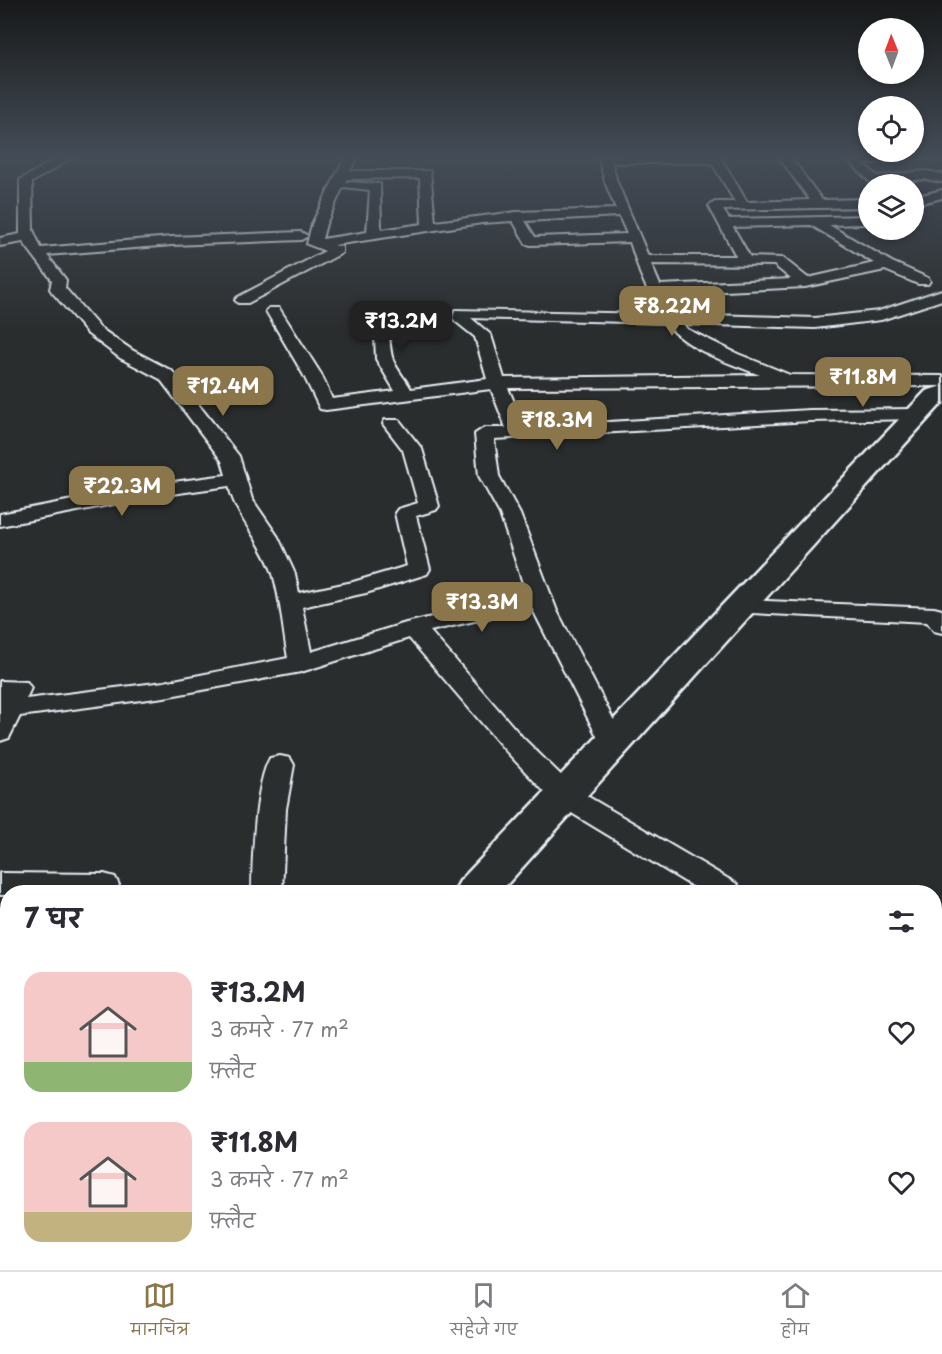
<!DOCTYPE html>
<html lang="hi">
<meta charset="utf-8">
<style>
:root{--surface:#fff;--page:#f7f7f7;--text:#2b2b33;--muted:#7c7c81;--line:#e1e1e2;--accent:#8a764a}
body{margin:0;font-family:"Playpen Sans","Playpen Sans Deva",sans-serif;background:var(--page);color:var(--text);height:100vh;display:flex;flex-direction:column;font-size:22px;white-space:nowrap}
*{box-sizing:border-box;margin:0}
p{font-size:20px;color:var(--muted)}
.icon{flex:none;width:33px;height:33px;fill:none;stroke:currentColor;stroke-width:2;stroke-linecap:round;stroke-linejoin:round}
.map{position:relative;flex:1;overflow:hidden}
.details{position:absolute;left:0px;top:885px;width:942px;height:386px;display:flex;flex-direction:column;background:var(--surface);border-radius:24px 24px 0 0;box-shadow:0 3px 9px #0003}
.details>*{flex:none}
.needle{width:39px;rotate:359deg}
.buttons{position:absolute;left:858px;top:18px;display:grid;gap:12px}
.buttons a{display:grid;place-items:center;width:66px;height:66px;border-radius:50%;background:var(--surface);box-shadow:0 3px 9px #0003;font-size:30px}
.price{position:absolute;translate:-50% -51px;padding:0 14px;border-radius:12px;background:var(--accent);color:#fff;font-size:20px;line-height:39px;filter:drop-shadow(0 2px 3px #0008)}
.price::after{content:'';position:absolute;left:50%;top:36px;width:18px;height:14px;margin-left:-9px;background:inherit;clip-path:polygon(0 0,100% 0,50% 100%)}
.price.active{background:#222;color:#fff}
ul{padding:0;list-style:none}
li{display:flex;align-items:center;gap:18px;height:150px;padding:0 24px}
li span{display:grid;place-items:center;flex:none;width:168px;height:120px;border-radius:18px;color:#555}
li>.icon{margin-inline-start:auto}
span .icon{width:72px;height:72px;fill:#fffc;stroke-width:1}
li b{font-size:26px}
h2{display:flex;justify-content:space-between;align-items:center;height:72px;padding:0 24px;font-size:26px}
.tabs{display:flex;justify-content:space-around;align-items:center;height:84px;border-top:2px solid var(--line);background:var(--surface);font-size:16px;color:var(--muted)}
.tabs a{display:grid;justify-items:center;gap:3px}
.tabs .active{color:var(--accent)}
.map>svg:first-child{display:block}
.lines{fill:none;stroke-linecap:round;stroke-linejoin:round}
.street-casing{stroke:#e8f1f8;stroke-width:4}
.secondary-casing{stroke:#e8f1f8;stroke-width:5}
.street{fill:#2a2d2e;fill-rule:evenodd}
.secondary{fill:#2a2d2e;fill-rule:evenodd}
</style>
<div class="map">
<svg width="942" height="1270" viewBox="0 0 942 1270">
<rect width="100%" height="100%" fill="#2a2d2e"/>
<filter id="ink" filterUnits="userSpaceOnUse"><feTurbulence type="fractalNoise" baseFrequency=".0167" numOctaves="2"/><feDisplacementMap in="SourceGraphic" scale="12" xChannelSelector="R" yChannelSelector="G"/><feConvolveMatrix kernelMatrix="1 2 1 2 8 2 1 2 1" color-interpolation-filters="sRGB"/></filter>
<g filter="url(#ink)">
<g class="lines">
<defs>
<path id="street" d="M63,155H77L32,182L33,230L41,248L172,237L301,232L308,236L301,240L172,245L47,255L66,280L65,288L100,328L132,350L172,371L239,456L252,499L278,537L295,574L299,593L353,582L407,566L395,513L398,509L418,503L403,450L383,424L385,420H399L422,449L439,506L436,510L416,516L430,569L427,574L366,593L302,607L311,652L406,623L527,595L500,514L479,476L475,434L484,428H506L491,389L326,410L320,409L303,374L266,311L269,308H279L321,374L332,399L395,391L376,359L375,338L369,322L371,319H383C392,334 388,346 393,360C397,370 406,380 411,389L487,379L475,337L455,321L453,318L455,310L658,314L640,273L630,242L531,245L526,244L513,221L482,223L334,245L342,247V253L248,303H238L235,300L238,297L325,251L307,244L312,224L346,155H358L350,171H430L435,222L516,212L616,209L605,182L598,155H719L747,202L810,200L777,155H789L822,200L868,199V207L723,210L729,219L868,216V224L829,225L892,262L928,278L930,281L928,284H918L885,270L805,287L664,294L675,314L815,318L879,311L942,290V300L881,320L815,328L683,324L687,329L738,354L790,375L942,376V386L508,388L525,427L810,410L919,409L928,414L919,419L810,421L494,439L499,476L520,514L557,611L626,744L622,750L613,753L604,750L532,608L430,631L523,738L575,789L737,884L741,892H702L555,803L505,750L409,638L301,672L164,697L20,716L9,738L0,741V681L27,682L31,688L26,699L164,682L288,658C283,631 281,601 273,574C263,542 236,518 229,486L150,497L0,526V514L150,485L226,475L222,461L160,379L120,358L88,334L52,292L50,289L52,280L23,242L0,246V238L20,234V180ZM612,163H712L735,202H715L709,206L736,256H648L617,182ZM420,178L422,224L381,230L380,184L345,182L347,179ZM343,187L370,190L367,232L322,239L326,224ZM619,216L627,234L535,237L525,221ZM811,225L874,263L808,278L783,258L750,257L733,227ZM651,264L774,265L791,279L660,285ZM471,318L666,323C687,350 729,363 760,375L504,378L491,335Z
M882,155H942V161L921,158L864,164L877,176L925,171L942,174V182L925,179L872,184L849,161L855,158Z
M942,190V198L914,205V197Z
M740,600L934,608L942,610V633L934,631L927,622L732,612L728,607L732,602Z
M280,756L290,758L294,765L286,809L282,892H252C252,862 255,783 270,758Z
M0,873L104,874L115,877L119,885L116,892H8V895H0Z
M934,1013L942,1015V1046L934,1044Z
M8,1112V1169L0,1172V1115Z"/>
<path id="secondary" d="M942,386V403L500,892H454L460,881L926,391Z
M8,1098V1144L0,1145V1099Z"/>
</defs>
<use href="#street" class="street-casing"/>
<use href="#secondary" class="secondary-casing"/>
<use href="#street" class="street"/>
<use href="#secondary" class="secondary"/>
</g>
</g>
<linearGradient id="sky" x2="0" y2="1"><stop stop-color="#171919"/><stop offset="0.47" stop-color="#444c57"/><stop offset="1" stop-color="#444c57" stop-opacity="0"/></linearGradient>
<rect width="942" height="333" fill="url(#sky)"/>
</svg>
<div class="buttons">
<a><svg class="needle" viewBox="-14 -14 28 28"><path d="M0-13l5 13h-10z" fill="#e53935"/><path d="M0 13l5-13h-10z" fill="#7c7c81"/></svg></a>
<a><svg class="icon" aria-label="locate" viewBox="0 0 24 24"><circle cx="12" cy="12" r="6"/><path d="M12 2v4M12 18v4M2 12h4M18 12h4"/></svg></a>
<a><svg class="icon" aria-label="layers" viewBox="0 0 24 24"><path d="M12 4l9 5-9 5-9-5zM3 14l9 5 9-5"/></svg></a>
</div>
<b class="price" style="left:672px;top:337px">₹8.22M</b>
<b class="price active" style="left:401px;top:352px">₹13.2M</b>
<b class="price" style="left:863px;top:408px">₹11.8M</b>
<b class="price" style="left:223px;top:417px">₹12.4M</b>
<b class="price" style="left:557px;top:451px">₹18.3M</b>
<b class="price" style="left:122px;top:517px">₹22.3M</b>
<b class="price" style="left:482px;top:633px">₹13.3M</b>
<section class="details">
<h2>7 घर<svg class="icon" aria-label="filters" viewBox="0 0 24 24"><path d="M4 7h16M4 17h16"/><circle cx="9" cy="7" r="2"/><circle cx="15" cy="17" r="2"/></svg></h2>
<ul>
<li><span style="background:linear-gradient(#f6c9c9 75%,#8fb573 0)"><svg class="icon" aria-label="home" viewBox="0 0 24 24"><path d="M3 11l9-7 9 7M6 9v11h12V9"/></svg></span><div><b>₹13.2M</b><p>3 कमरे · 77 m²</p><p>फ़्लैट</p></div><svg class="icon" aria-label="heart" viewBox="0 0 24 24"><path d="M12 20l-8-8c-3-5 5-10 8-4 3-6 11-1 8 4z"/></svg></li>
<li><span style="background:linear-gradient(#f6c9c9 75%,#c2b280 0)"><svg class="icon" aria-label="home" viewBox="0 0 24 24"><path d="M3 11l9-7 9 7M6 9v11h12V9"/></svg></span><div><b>₹11.8M</b><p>3 कमरे · 77 m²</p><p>फ़्लैट</p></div><svg class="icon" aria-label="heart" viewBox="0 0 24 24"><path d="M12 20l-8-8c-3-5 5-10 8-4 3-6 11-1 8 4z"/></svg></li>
</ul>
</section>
</div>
<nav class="tabs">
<a class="active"><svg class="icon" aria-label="map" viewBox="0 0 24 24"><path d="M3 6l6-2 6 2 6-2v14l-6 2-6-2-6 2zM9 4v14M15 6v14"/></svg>मानचित्र</a>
<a><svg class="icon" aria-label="saved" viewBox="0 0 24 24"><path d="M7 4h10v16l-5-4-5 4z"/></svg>सहेजे गए</a>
<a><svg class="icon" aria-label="home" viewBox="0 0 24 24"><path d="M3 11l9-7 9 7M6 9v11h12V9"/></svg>होम</a>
</nav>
